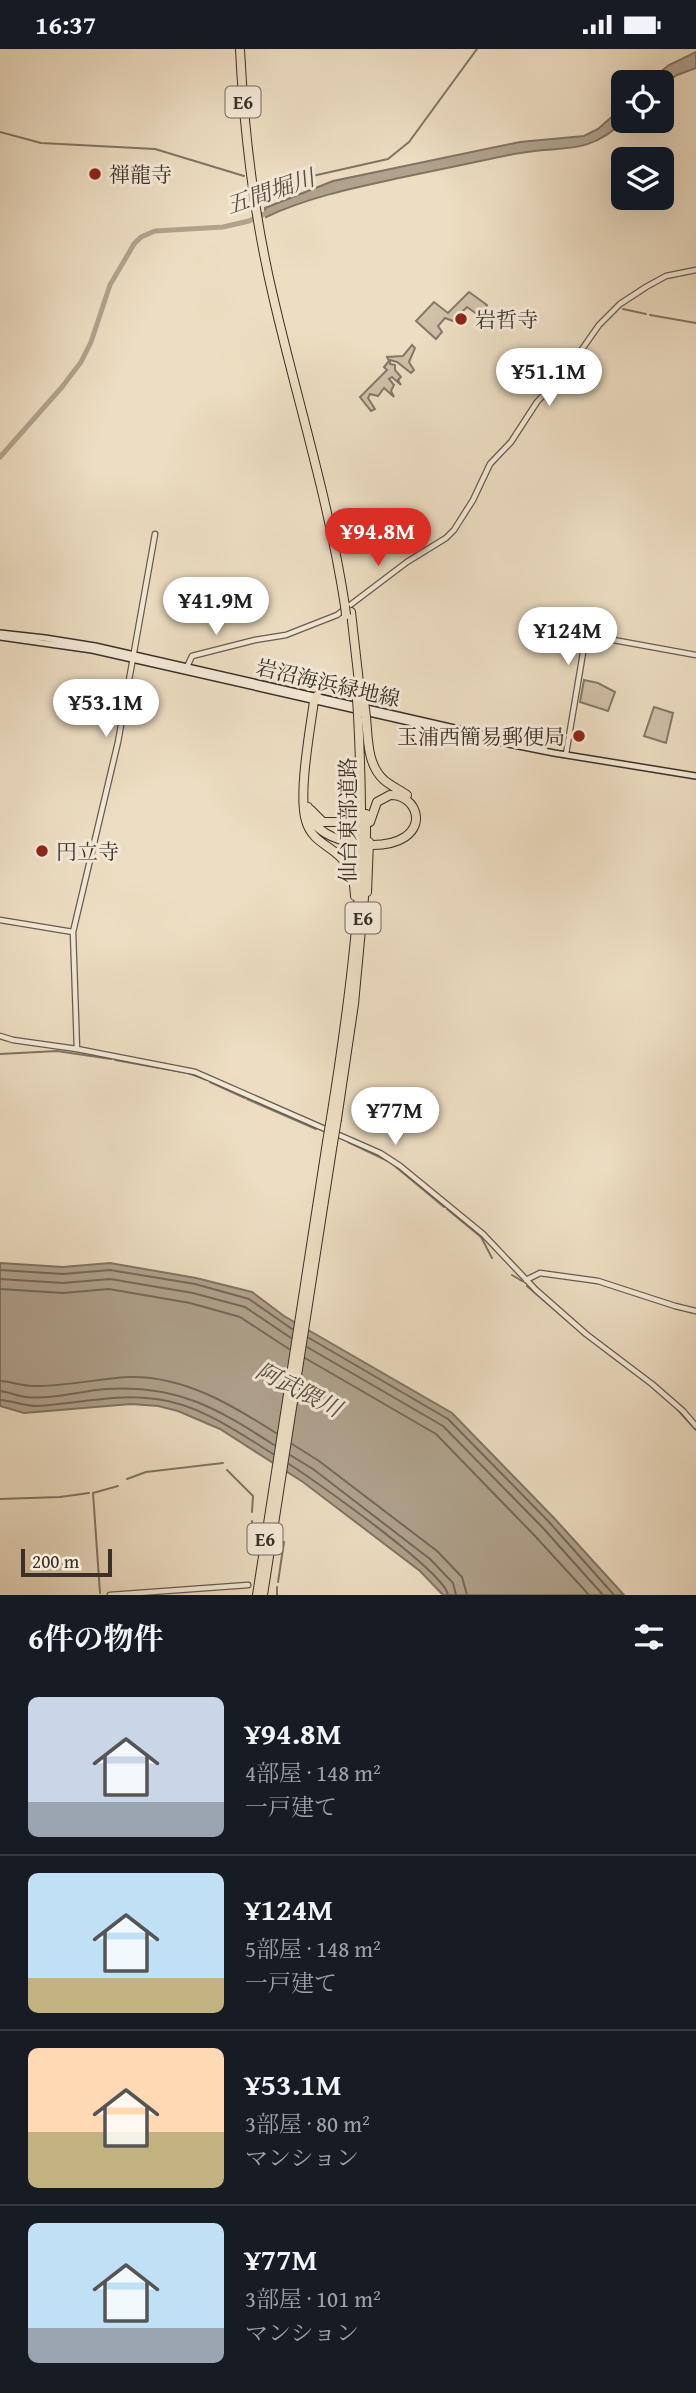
<!DOCTYPE html>
<html lang="ja">
<meta charset="utf-8">
<style>
:root{--surface:#171b24;--page:#20242c;--text:#f1f3f6;--muted:#9ea1a6;--line:#363941;--accent:#d93025}
body{margin:0;font-family:"Gentium Book Plus","Noto Serif JP",serif;background:var(--page);color:var(--text);height:100vh;display:flex;flex-direction:column;font-size:26px;white-space:nowrap}
*{box-sizing:border-box;margin:0}
p{font-size:23px;color:var(--muted)}
.icon{flex:none;width:38px;height:38px;fill:none;stroke:currentColor;stroke-width:2;stroke-linecap:round;stroke-linejoin:round}
.map{position:relative;height:1546px;overflow:hidden}
.side{display:flex;flex-direction:column;background:var(--surface);flex:1}
.side>*{flex:none}
.buttons{position:absolute;left:611px;top:21px;display:grid;gap:14px}
.buttons a{display:grid;place-items:center;width:63px;height:63px;border-radius:10px;background:var(--surface);box-shadow:0 7px 28px #0002;font-size:35px}
.scale{position:absolute;left:21px;bottom:18px;width:91px;box-sizing:border-box;padding-left:7px;border:4px solid #3a3027;border-top:0;font-size:19px;line-height:24px;white-space:nowrap;color:#3a3027;-webkit-text-stroke:5px #f3e9d7;paint-order:stroke}
.price{position:absolute;translate:-50% -60px;padding:0 16px;border-radius:24px;background:#fff;color:#222;font-size:23px;line-height:46px;filter:drop-shadow(0 2px 4px #0008)}
.price::after{content:'';position:absolute;left:50%;top:42px;width:21px;height:16px;margin-left:-10px;background:inherit;clip-path:polygon(0 0,100% 0,50% 100%)}
.price.active{background:var(--accent);color:#fff}
ul{padding:0;list-style:none}
li{display:flex;align-items:center;gap:21px;height:175px;padding:0 28px}
li+li{border-top:2px solid var(--line)}
li span{display:grid;place-items:center;flex:none;width:196px;height:140px;border-radius:10px;color:#555}
li>.icon{margin-inline-start:auto}
span .icon{width:84px;height:84px;fill:#fffc;stroke-width:1}
li b{font-size:30px}
h2{display:flex;justify-content:space-between;align-items:center;height:84px;padding:0 28px;font-size:30px}
.status{display:flex;justify-content:space-between;align-items:center;height:49px;padding:0 35px;background:var(--surface);direction:ltr}
.status svg{height:19px;fill:currentColor}
.map>svg:first-child{display:block}
.green{fill:#cfc0a8;stroke:#847868;stroke-width:2}
.water{fill:#b0a28d;stroke:#817464;stroke-width:2}
.lines{fill:none;stroke-linecap:round;stroke-linejoin:round}
.shore{stroke:#75695a;stroke-width:2}
.stream{stroke:#817464;stroke-width:2}
.river{stroke:#b0a28d;stroke-width:5}
.tertiary-casing{stroke:#675b4e;stroke-width:7}
.secondary-casing{stroke:#3a3027;stroke-width:8}
.motorway-casing{stroke:#3a3027;stroke-width:10}
.tertiary{stroke:#f3e9d7;stroke-width:4.5}
.secondary{stroke:#f3e9d7;stroke-width:5}
.motorway{stroke:#edddc2;stroke-width:8}
.motorway-bridge-casing{stroke:#3a3027;stroke-width:10;stroke-linecap:butt}
.motorway-bridge{stroke:#edddc2;stroke-width:8}
.poi-dot{fill:#8f2418;stroke:#f3e9d7;stroke-width:2.5}
.labels{text-anchor:middle;dominant-baseline:central;stroke-width:6;stroke-linejoin:round;paint-order:stroke}
.shield{fill:#f3e9d7;stroke:#72685c;stroke-width:2}
.shield-label{font-size:19px;font-weight:bold;fill:#3a3027}
.poi-label{font-size:21px;fill:#3a3027;stroke:#f3e9d7;text-anchor:start}
.street-label{font-size:21px;fill:#3a3027;stroke:#f3e9d7}
.water-label{font-size:23px;font-style:italic;fill:#584c40;stroke:#f3e9d7}
</style>
<div class="status"><b>16:37</b><svg viewBox="0 0 49 12"><path d="M0 12V9h3v3zM5 12V6h3v6zM10 12V3h3v9zM15 12V0h3v12zM26 1h20v11H26zM47 4h2v5h-2z"/></svg></div>
<div class="map">
<svg width="696" height="1546" viewBox="0 0 696 1546">
<rect width="100%" height="100%" fill="#edddc2"/>
<filter id="stains"><feTurbulence type="fractalNoise" baseFrequency=".00286" numOctaves="4"/><feColorMatrix values="0 0 0 0 .2 0 0 0 0 .09 0 0 0 0 .02 0 0 0 .5 -.17"/></filter>
<radialGradient id="worn" r=".72"><stop offset=".6" stop-color="#630" stop-opacity="0"/><stop offset="1" stop-color="#630" stop-opacity=".3"/></radialGradient>
<path class="green" d="M469,243L487,256L481,268L467,258L453,272L445,269L438,277L442,283L436,290L416,272L434,253L448,264Z
M412,296L415,299L409,313L414,321L411,324L397,313L390,311V315L395,316V321L401,328L398,331L401,336L392,328L389,330L394,336L391,342L394,348L384,339L378,347L370,345L368,349L375,360L371,362L360,348L387,321L384,318L389,312L387,308L403,307Z
M584,631L598,634L615,643L608,662L580,653Z
M654,658L673,664L666,694L644,687Z"/>
<path class="water" d="M696,3V19L677,26L662,36V33H648L669,16Z
M623,58L624,72C585,109 561,95 514,105C476,113 437,121 399,129C353,139 309,148 266,168L265,159L333,132L520,93L584,87L598,80Z
M0,1214L63,1218L110,1214L196,1229L252,1243L284,1267L452,1364L554,1469L624,1546H443L420,1522L303,1433L220,1380L178,1362L158,1357L131,1355L24,1364L0,1357Z"/>
<g class="lines">
<path class="shore" d="M0,1221L63,1225L110,1221L195,1235L249,1250L292,1280
M0,1230L63,1234L110,1230L193,1244L245,1258L291,1289
M0,1240L63,1244L109,1240L190,1254L240,1268L289,1300
M309,1289L448,1370L549,1473L614,1546
M307,1298L443,1377L543,1479L603,1546
M305,1309L436,1385L535,1487L589,1546
M0,1332C11,1332 21,1337 32,1337C62,1338 96,1330 128,1328C183,1326 232,1356 276,1384
M0,1342C9,1343 17,1347 26,1348C50,1351 81,1342 106,1340C176,1335 217,1359 274,1396
M0,1351C13,1352 24,1357 37,1357C77,1355 116,1344 156,1350C199,1355 238,1383 273,1405
M292,1395L319,1412L437,1502L462,1528L467,1546
M290,1406L313,1420L430,1510L453,1534L456,1546
M289,1415C314,1431 445,1523 448,1546"/>
<path class="stream" d="M0,83L41,94L155,100L244,127
M263,133L284,137L308,128L388,110L409,93L477,0
M623,260L646,265
M650,266L696,274
M0,1005L57,1002L111,1010
M115,1011L188,1024L207,1031
M210,1033L245,1049
M247,1050L316,1080
M348,1093L390,1113L444,1158
M447,1160L481,1188L492,1209
M512,1226L522,1232
M527,1237L569,1273
M601,1299L619,1313
M649,1335L658,1343
M676,1359L696,1381
M227,1421L253,1447L252,1463
M127,1430L146,1423L223,1414
M0,1450L60,1448L89,1444
M252,1487V1472
M278,1533L284,1493
M277,1538V1546
M100,1544L93,1444L118,1437"/>
<path class="river" d="M0,408L62,338L81,313L91,293L110,236L134,195L141,188L155,182L223,178L249,172L271,162"/>
<defs>
<path id="tertiary" d="M186,620L192,607L255,591L286,586L337,566L407,513L446,489L454,481L473,451L490,415L511,393L537,353L571,316L599,276L620,255L646,238L666,227L696,221
M566,705L586,586L696,606
M0,871L73,883
M0,987L13,991L77,1000L195,1023L380,1104L400,1117L483,1185L536,1241L586,1285L652,1335L683,1362L696,1377
M77,1000L73,883L118,693L155,485
M526,1231L540,1224L598,1232L675,1257L696,1262
M110,1546L248,1536"/>
<path id="secondary" d="M0,584L45,589L95,597L521,694
M0,588L92,601L488,691L554,704L696,727"/>
<path id="motorway" d="M240,0C244,83 254,166 273,247C297,351 329,452 345,557
M351,563L361,651
M317,647L314,652C310,681 298,746 306,772C315,804 353,794 355,847
M366,668C368,689 367,716 384,731C391,737 400,741 407,746
M308,758C311,783 336,791 358,795
M311,761L323,773H340L352,762L357,743
M370,773L377,753L390,746C413,745 427,773 405,788C396,794 383,796 372,796
M366,797V765
M367,843L369,793
M331,1069C343,994 354,918 359,842C363,784 361,725 358,666
M337,1070L354,955L365,838
M257,1546L327,1093
M263,1546L333,1094"/>
</defs>
<use href="#tertiary" class="tertiary-casing"/>
<use href="#secondary" class="secondary-casing"/>
<use href="#motorway" class="motorway-casing"/>
<use href="#tertiary" class="tertiary"/>
<use href="#secondary" class="secondary"/>
<use href="#motorway" class="motorway"/>
<defs>
<path id="motorway-bridge" d="M345,557L346,566
M357,650L358,666
M364,652L366,668
M327,1093L331,1069
M333,1094L337,1070"/>
</defs>
<use href="#motorway-bridge" class="motorway-bridge-casing"/>
<use href="#motorway-bridge" class="motorway-bridge"/>
</g>
<g class="poi-dot">
<circle cx="95" cy="125" r="7"/>
<circle cx="461" cy="270" r="7"/>
<circle cx="579" cy="687" r="7"/>
<circle cx="42" cy="802" r="7"/>
</g>
<g class="labels">
<g class="shield">
<rect x="225.5" y="37.5" width="35" height="31" rx="5"/>
<rect x="345.5" y="853.5" width="35" height="31" rx="5"/>
<rect x="247.5" y="1474.5" width="35" height="31" rx="5"/>
</g>
<g class="shield-label">
<text x="243" y="53">E6</text>
<text x="363" y="869">E6</text>
<text x="265" y="1490">E6</text>
</g>
<g class="poi-label">
<text x="109" y="125">禅龍寺</text>
<text x="475" y="270">岩哲寺</text>
<text x="565" y="687" text-anchor="end">玉浦西簡易郵便局</text>
<text x="56" y="802">円立寺</text>
</g>
<g class="street-label">
<text transform="translate(328 634) rotate(13)">岩沼海浜緑地線</text>
<text transform="translate(347 771) rotate(-90)">仙台東部道路</text>
</g>
<g class="water-label">
<text transform="translate(270 142) rotate(-19)">五間堀川</text>
<text transform="translate(299 1340) rotate(27)">阿武隈川</text>
</g>
</g>
<rect width="100%" height="100%" filter="url(#stains)"/>
<rect width="100%" height="100%" fill="url(#worn)"/>
</svg>
<div class="buttons">
<a><svg class="icon" aria-label="locate" viewBox="0 0 24 24"><circle cx="12" cy="12" r="6"/><path d="M12 2v4M12 18v4M2 12h4M18 12h4"/></svg></a>
<a><svg class="icon" aria-label="layers" viewBox="0 0 24 24"><path d="M12 4l9 5-9 5-9-5zM3 14l9 5 9-5"/></svg></a>
</div>
<div class="scale">200 m</div>
<b class="price" style="left:549px;top:359px">¥51.1M</b>
<b class="price active" style="left:378px;top:519px">¥94.8M</b>
<b class="price" style="left:216px;top:588px">¥41.9M</b>
<b class="price" style="left:568px;top:618px">¥124M</b>
<b class="price" style="left:106px;top:690px">¥53.1M</b>
<b class="price" style="left:395px;top:1098px">¥77M</b>
</div>
<section class="side">
<h2>6件の物件<svg class="icon" aria-label="filters" viewBox="0 0 24 24"><path d="M4 7h16M4 17h16"/><circle cx="9" cy="7" r="2"/><circle cx="15" cy="17" r="2"/></svg></h2>
<ul>
<li><span style="background:linear-gradient(#c9d6e8 75%,#9aa5b1 0)"><svg class="icon" aria-label="home" viewBox="0 0 24 24"><path d="M3 11l9-7 9 7M6 9v11h12V9"/></svg></span><div><b>¥94.8M</b><p>4部屋 · 148 m²</p><p>一戸建て</p></div></li>
<li><span style="background:linear-gradient(#bfe0f5 75%,#c2b280 0)"><svg class="icon" aria-label="home" viewBox="0 0 24 24"><path d="M3 11l9-7 9 7M6 9v11h12V9"/></svg></span><div><b>¥124M</b><p>5部屋 · 148 m²</p><p>一戸建て</p></div></li>
<li><span style="background:linear-gradient(#ffd9b3 60%,#c2b280 0)"><svg class="icon" aria-label="home" viewBox="0 0 24 24"><path d="M3 11l9-7 9 7M6 9v11h12V9"/></svg></span><div><b>¥53.1M</b><p>3部屋 · 80 m²</p><p>マンション</p></div></li>
<li><span style="background:linear-gradient(#bfe0f5 75%,#9aa5b1 0)"><svg class="icon" aria-label="home" viewBox="0 0 24 24"><path d="M3 11l9-7 9 7M6 9v11h12V9"/></svg></span><div><b>¥77M</b><p>3部屋 · 101 m²</p><p>マンション</p></div></li>
</ul>
</section>
